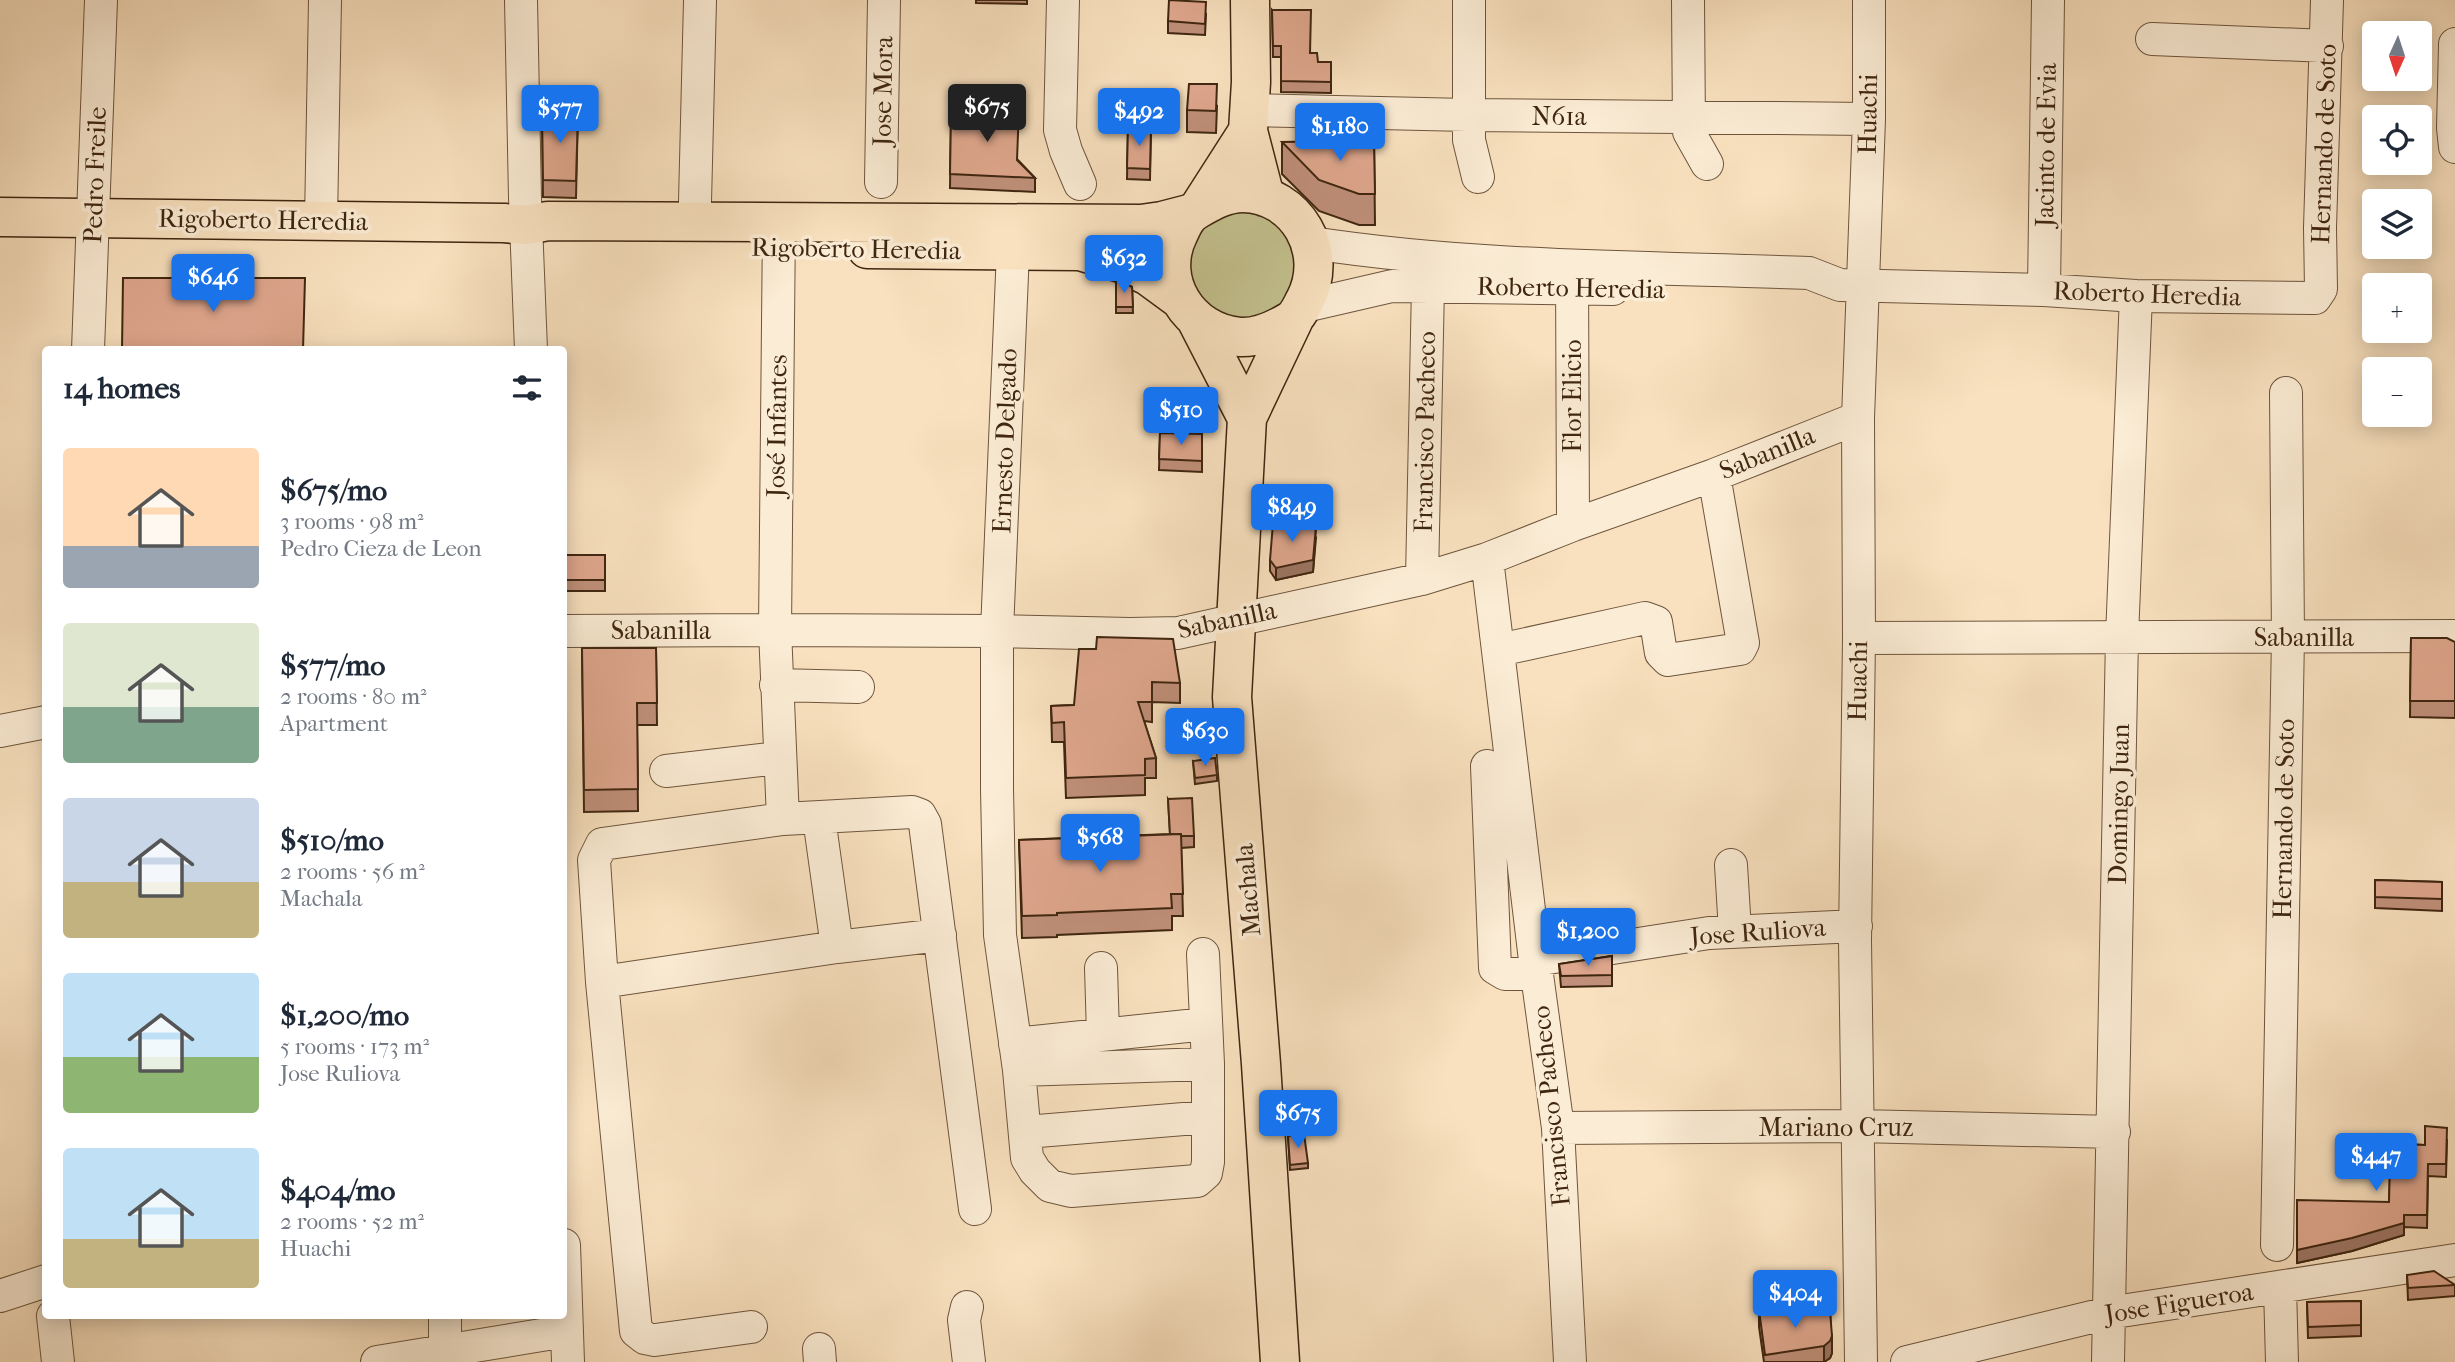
<!DOCTYPE html>
<meta charset="utf-8">
<style>
:root{--surface:#fff;--page:#f2f2f3;--text:#1f2937;--muted:#747a83;--accent:#1a73e8}
body{margin:0;font-family:"IM FELL French Canon",serif;background:var(--page);color:var(--text);height:100vh;display:flex;flex-direction:column;font-size:26px;white-space:nowrap}
*{box-sizing:border-box;margin:0}
p{font-size:23px;color:var(--muted)}
.icon{flex:none;width:38px;height:38px;fill:none;stroke:currentColor;stroke-width:2;stroke-linecap:round;stroke-linejoin:round}
.map{position:relative;flex:1;overflow:hidden}
.panel{position:absolute;left:42px;top:346px;width:525px;height:973px;display:flex;flex-direction:column;background:var(--surface);border-radius:7px;box-shadow:0 4px 18px #0003}
.panel>*{flex:none}
.needle{width:46px;rotate:183deg}
.tools{position:absolute;left:2362px;top:21px;display:grid;gap:14px}
.tools a{display:grid;place-items:center;width:70px;height:70px;border-radius:7px;background:var(--surface);box-shadow:0 4px 18px #0003;font-size:35px}
.price{position:absolute;translate:-50% -60px;padding:0 16px;border-radius:7px;background:var(--accent);color:#fff;font-size:23px;line-height:46px;filter:drop-shadow(0 2px 4px #0008)}
.price::after{content:'';position:absolute;left:50%;top:42px;width:21px;height:16px;margin-left:-10px;background:inherit;clip-path:polygon(0 0,100% 0,50% 100%)}
.price.on{background:#222;color:#fff}
ul{padding:0;list-style:none}
li{display:flex;align-items:center;gap:21px;height:175px;padding:0 21px}
li span{display:grid;place-items:center;flex:none;width:196px;height:140px;border-radius:7px;color:#555}
li>.icon{margin-inline-start:auto}
span .icon{width:84px;height:84px;fill:#fffc;stroke-width:1}
li b{font-size:30px}
h2{display:flex;justify-content:space-between;align-items:center;height:84px;padding:0 21px;font-size:30px}
.map>svg:first-child{display:block}
.green{fill:#c3c18e;stroke:#81744f;stroke-width:2}
.lines{fill:none;stroke-linecap:round;stroke-linejoin:round}
.minor-casing{stroke:#6e553c;stroke-width:34}
.major-casing{stroke:#3f2610;stroke-width:41}
.minor{stroke:#fbecd5;stroke-width:32}
.major{stroke:#f9e1bf;stroke-width:38}
.wall{fill:#c0907a;stroke:#3f2610;stroke-width:2}
.shaded-wall{fill:#9c7563;stroke:#3f2610;stroke-width:2}
.building{fill:#dfa78e;stroke:#3f2610;stroke-width:2}
.labels{text-anchor:middle;dominant-baseline:central;stroke-width:7;stroke-linejoin:round;paint-order:stroke}
.street-label{font-size:26px;fill:#3f2610;stroke:#fbecd5}
</style>
<div class="map">
<svg width="2455" height="1362" viewBox="0 0 2455 1362">
<rect width="100%" height="100%" fill="#f9e1bf"/>
<filter id="stains"><feTurbulence type="fractalNoise" baseFrequency=".00286" numOctaves="4"/><feColorMatrix values="0 0 0 0 .2 0 0 0 0 .09 0 0 0 0 .02 0 0 0 .5 -.17"/></filter>
<radialGradient id="worn" r=".72"><stop offset=".6" stop-color="#630" stop-opacity="0"/><stop offset="1" stop-color="#630" stop-opacity=".3"/></radialGradient>
<path class="green" d="M1236,201L1293,225L1303,285L1259,327L1199,312L1179,255L1185,235Z"/>
<g class="lines">
<defs>
<path id="minor" d="M521,0L525,198L531,350
M1063,0L1060,130L1066,151L1080,184
M1469,0V140L1478,177
M1688,0L1689,132L1707,164
M2152,39L2327,46
M2455,44L2453,128L2455,147
M1249,110L1467,115L1869,119
M881,182L884,0
M695,202L700,0
M321,221L325,0
M779,222L775,630L783,819L912,812L920,815L925,824L975,1209
M1312,243C1476,268 1643,267 1809,273L1840,285L2044,290L2136,296L2315,298L2321,289L2320,228L2327,0
M1013,251L997,631V789L1000,935L1019,1070L1027,1158L1035,1171L1050,1186L1071,1191L1197,1181L1206,1173L1208,1162V1064L1203,954
M1572,268L1573,525
M2044,290L2048,0
M1301,307L1392,286L1613,289
M88,350L101,0
M1487,559L1535,960L1558,1128L1570,1362
M1422,579L1428,285
M564,631L775,630L997,631L1130,634L1178,633L1422,579L1487,559L1573,525L1714,475L1858,418
M1859,638L2455,636
M1499,650L1645,618L1656,622L1661,653L1668,660L1740,649L1743,643L1714,475
M776,685L858,687
M0,731L46,722
M1487,766L1495,968L1505,974H1537
M666,771L779,758
M819,818L837,947
M1731,865L1735,931
M1535,960L1709,933L1856,926
M1101,968L1103,1034
M602,982L594,860L602,844L783,819
M1015,1044L1206,1024
M1019,1070L1208,1064
M1558,1128L1858,1126L2114,1132
M1026,1132L1208,1117
M564,1245L568,1362
M2277,1245L2288,637L2286,393
M2280,1287L2282,1362
M0,1296L46,1281
M967,1307L964,1320L969,1362
M53,1316L58,1362
M445,1316V1351
M751,1327L655,1340L645,1338L636,1331L602,982L837,947L940,935
M819,1349L820,1362
M377,1362L566,1331
M1861,1362L1855,941L1859,638L1858,418L1869,119V0
M1907,1362L2108,1313L2455,1260
M2108,1362L2122,637L2136,296"/>
<path id="major" d="M1250,0L1251,82L1248,131L1265,197
M1198,209C1212,201 1226,193 1243,193C1297,194 1330,252 1305,300C1301,307 1298,316 1290,321C1275,330 1258,338 1240,337C1189,333 1155,280 1179,233C1184,222 1187,215 1198,209L1248,131
M0,217L504,223L526,225L548,221L1141,224L1162,221L1189,214
M867,249L1080,251L1121,263L1148,276L1178,298
M1197,321L1247,418
M1280,1362L1261,1064L1232,697L1247,418L1294,319"/>
</defs>
<use href="#minor" class="minor-casing"/>
<use href="#major" class="major-casing"/>
<use href="#minor" class="minor"/>
<use href="#major" class="major"/>
</g>
<path class="wall" d="M976,0H1027V4L976,3Z
M1272,10L1318,62H1331V93L1281,92V57H1273Z
M1206,14L1205,35L1168,33V21Z
M1217,106L1216,133L1187,132V110Z
M542,111H578L576,198L543,197Z
M951,115L1018,160L1035,178V192L950,188Z
M1128,126L1151,127L1150,180L1127,179Z
M1374,141L1375,225H1359L1319,211L1282,174V142Z
M1116,279L1132,287L1133,313H1116Z
M1160,433L1202,434V472L1159,470Z
M1316,538L1313,572L1276,580L1270,571V560Z
M564,555H605V591H564Z
M2411,638L2455,642V718L2410,717Z
M582,648H656L657,725H637L638,811L584,812Z
M1096,649L1180,683V703L1152,702V722L1144,721L1156,758V778H1145V795L1066,798L1064,742H1052L1051,706L1074,705Z
M1193,761L1217,775V781L1195,784Z
M1168,799L1194,836V847L1181,848L1183,916H1172V930L1057,935V937L1022,938L1019,840L1170,834Z
M2375,880L2442,882V911L2375,908Z
M1612,956V986L1561,987L1559,964Z
M1288,1136L1308,1163V1168L1290,1170Z
M2447,1140L2446,1177L2428,1176L2427,1228L2404,1227V1235L2352,1251L2297,1263L2389,1202L2390,1175L2353,1173L2354,1142L2425,1145Z
M2407,1275L2455,1285V1296L2408,1300Z
M2361,1301V1336L2308,1338L2307,1302Z
M1759,1310L1830,1311L1832,1353L1830,1358L1824,1362H1764L1759,1327Z"/>
<path class="shaded-wall" d="M2380,247H2402L2380,256Z
M1316,526L1313,572L1276,580V568Z
M2404,1215V1235L2352,1251L2297,1263V1250Z
M1832,1336V1353L1830,1358L1824,1362V1346Z"/>
<path class="building" d="M1169,0L1206,2L1205,24L1168,21Z
M1272,10H1311L1310,53H1317L1318,62H1331V82L1281,81V46H1273Z
M1189,84H1217L1216,111L1187,110Z
M988,107L1019,108L1017,160L1035,178L950,174L951,115H988Z
M542,111H578L576,181L543,180Z
M1128,126L1151,127L1150,169L1127,168Z
M1374,141L1375,194H1359L1319,180L1282,142Z
M2381,199L2409,200V201H2381Z
M123,278H305L303,350H122Z
M1116,279L1132,287L1133,307H1116Z
M1160,433L1202,434V461L1159,459Z
M1273,523L1316,526L1313,560L1276,568L1270,560Z
M564,555H605V580H564Z
M1097,637L1173,639L1180,683L1152,682V702H1138L1156,758L1145,759V775L1066,778L1064,722L1052,723L1051,706L1074,705L1079,649H1096Z
M2411,638H2447L2455,642V701H2410Z
M582,648H656L657,703H637L638,789L584,790Z
M1215,758L1217,775L1195,778L1193,761Z
M1192,798L1194,836H1181V834H1170L1168,799Z
M1181,834L1183,894H1171L1172,908L1057,913V915L1022,916L1019,840Z
M2375,880L2442,882V899L2375,897Z
M1612,956V975L1561,976L1559,964Z
M2425,1126L2447,1128L2446,1164H2428L2427,1215H2404V1223L2352,1238L2297,1250V1200L2389,1202L2390,1162L2353,1161L2354,1142L2425,1145Z
M1304,1134L1308,1163L1290,1165L1288,1136Z
M2434,1271L2455,1285L2408,1288L2407,1275Z
M2361,1301V1325L2308,1327L2307,1302Z
M1759,1310L1830,1311L1832,1336L1830,1341L1824,1346L1765,1355Z"/>
<g class="labels">
<g class="street-label">
<text transform="translate(883 91) rotate(-89)">Jose Mora</text>
<text transform="translate(1868 114) rotate(-89)">Huachi</text>
<text x="1559" y="116">N61a</text>
<text transform="translate(2324 144) rotate(-88)">Hernando de Soto</text>
<text transform="translate(2046 145) rotate(-89)">Jacinto de Evia</text>
<text transform="translate(95 175) rotate(-88)">Pedro Freile</text>
<text transform="translate(263 220) rotate(1)">Rigoberto Heredia</text>
<text transform="translate(856 249) rotate(1)">Rigoberto Heredia</text>
<text transform="translate(1571 288) rotate(1)">Roberto Heredia</text>
<text transform="translate(2147 294) rotate(2)">Roberto Heredia</text>
<text transform="translate(1572 396) rotate(-90)">Flor Elicio</text>
<text transform="translate(777 426) rotate(-89)">José Infantes</text>
<text transform="translate(1425 432) rotate(-89)">Francisco Pacheco</text>
<text transform="translate(1005 441) rotate(-88)">Ernesto Delgado</text>
<text transform="translate(1767 453) rotate(-22)">Sabanilla</text>
<text transform="translate(1227 620) rotate(-12)">Sabanilla</text>
<text x="661" y="630">Sabanilla</text>
<text x="2304" y="637">Sabanilla</text>
<text transform="translate(1858 681) rotate(-89)">Huachi</text>
<text transform="translate(2119 804) rotate(-89)">Domingo Juan</text>
<text transform="translate(2284 819) rotate(-89)">Hernando de Soto</text>
<text transform="translate(1248 890) rotate(-95)">Machala</text>
<text transform="translate(1758 932) rotate(-4)">Jose Ruliova</text>
<text transform="translate(1551 1106) rotate(-96)">Francisco Pacheco</text>
<text x="1836" y="1127">Mariano Cruz</text>
<text transform="translate(2179 1303) rotate(-9)">Jose Figueroa</text>
</g>
</g>
<rect width="100%" height="100%" filter="url(#stains)"/>
<rect width="100%" height="100%" fill="url(#worn)"/>
</svg>
<div class="tools">
<a><svg class="needle" viewBox="-14 -14 28 28"><path d="M0-13l5 13h-10z" fill="#e53935"/><path d="M0 13l5-13h-10z" fill="#747a83"/></svg></a>
<a><svg class="icon" aria-label="locate" viewBox="0 0 24 24"><circle cx="12" cy="12" r="6"/><path d="M12 2v4M12 18v4M2 12h4M18 12h4"/></svg></a>
<a><svg class="icon" aria-label="layers" viewBox="0 0 24 24"><path d="M12 4l9 5-9 5-9-5zM3 14l9 5 9-5"/></svg></a>
<a>+</a>
<a>−</a>
</div>
<b class="price on" style="left:987px;top:144px">$675</b>
<b class="price" style="left:560px;top:145px">$577</b>
<b class="price" style="left:1139px;top:148px">$492</b>
<b class="price" style="left:1340px;top:163px">$1,180</b>
<b class="price" style="left:1124px;top:295px">$632</b>
<b class="price" style="left:213px;top:314px">$646</b>
<b class="price" style="left:1181px;top:447px">$510</b>
<b class="price" style="left:1292px;top:544px">$849</b>
<b class="price" style="left:1205px;top:768px">$630</b>
<b class="price" style="left:1100px;top:874px">$568</b>
<b class="price" style="left:1588px;top:968px">$1,200</b>
<b class="price" style="left:1298px;top:1150px">$675</b>
<b class="price" style="left:2376px;top:1193px">$447</b>
<b class="price" style="left:1795px;top:1330px">$404</b>
<section class="panel">
<h2>14 homes<svg class="icon" aria-label="filters" viewBox="0 0 24 24"><path d="M4 7h16M4 17h16"/><circle cx="9" cy="7" r="2"/><circle cx="15" cy="17" r="2"/></svg></h2>
<ul>
<li><span style="background:linear-gradient(#ffd9b3 70%,#9aa5b1 0)"><svg class="icon" aria-label="home" viewBox="0 0 24 24"><path d="M3 11l9-7 9 7M6 9v11h12V9"/></svg></span><div><b>$675/mo</b><p>3 rooms · 98 m²</p><p>Pedro Cieza de Leon</p></div></li>
<li><span style="background:linear-gradient(#dfe7d0 60%,#7fa58c 0)"><svg class="icon" aria-label="home" viewBox="0 0 24 24"><path d="M3 11l9-7 9 7M6 9v11h12V9"/></svg></span><div><b>$577/mo</b><p>2 rooms · 80 m²</p><p>Apartment</p></div></li>
<li><span style="background:linear-gradient(#c9d6e8 60%,#c2b280 0)"><svg class="icon" aria-label="home" viewBox="0 0 24 24"><path d="M3 11l9-7 9 7M6 9v11h12V9"/></svg></span><div><b>$510/mo</b><p>2 rooms · 56 m²</p><p>Machala</p></div></li>
<li><span style="background:linear-gradient(#bfe0f5 60%,#8fb573 0)"><svg class="icon" aria-label="home" viewBox="0 0 24 24"><path d="M3 11l9-7 9 7M6 9v11h12V9"/></svg></span><div><b>$1,200/mo</b><p>5 rooms · 173 m²</p><p>Jose Ruliova</p></div></li>
<li><span style="background:linear-gradient(#bfe0f5 65%,#c2b280 0)"><svg class="icon" aria-label="home" viewBox="0 0 24 24"><path d="M3 11l9-7 9 7M6 9v11h12V9"/></svg></span><div><b>$404/mo</b><p>2 rooms · 52 m²</p><p>Huachi</p></div></li>
</ul>
</section>
</div>
